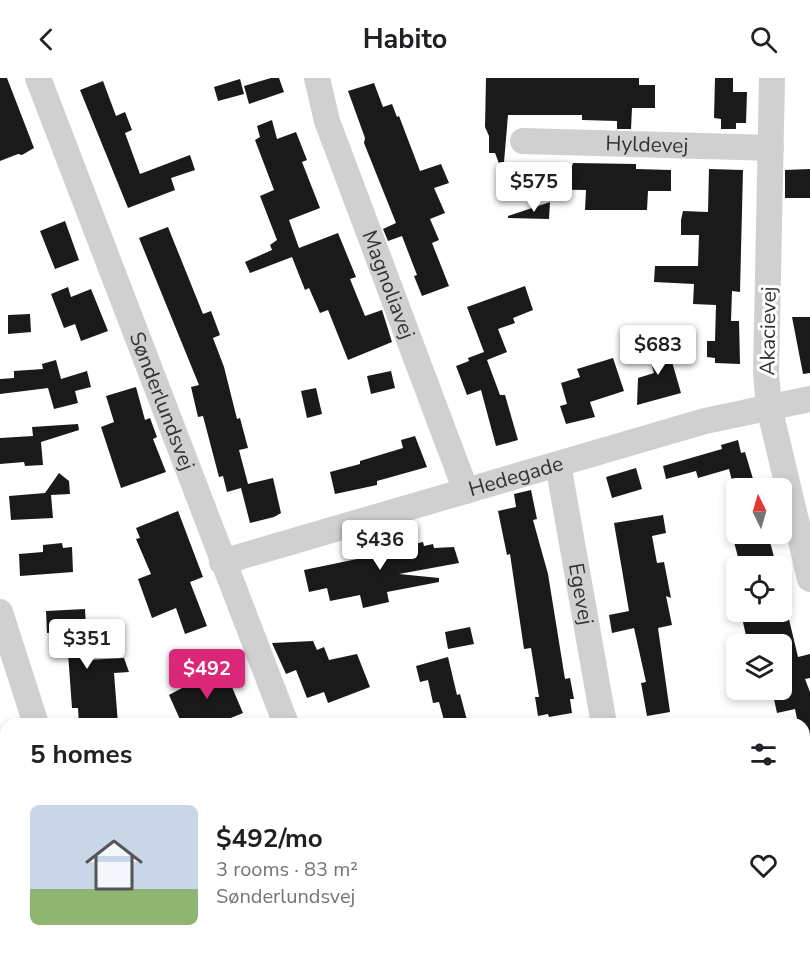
<!DOCTYPE html>
<meta charset="utf-8">
<style>
:root{--surface:#fff;--page:#f2f2f2;--text:#202124;--muted:#757577;--line:#e0e0e0;--accent:#db2777}
body{margin:0;font-family:"Nunito Sans",sans-serif;background:var(--page);color:var(--text);height:100vh;display:flex;flex-direction:column;font-size:22px;white-space:nowrap}
*{box-sizing:border-box;margin:0}
p{font-size:20px;color:var(--muted)}
.icon{flex:none;width:33px;height:33px;fill:none;stroke:currentColor;stroke-width:2;stroke-linecap:round;stroke-linejoin:round}
.map{position:relative;flex:1;overflow:hidden}
.sheet{position:absolute;left:0px;top:640px;width:810px;height:236px;display:flex;flex-direction:column;background:var(--surface);border-radius:18px 18px 0 0;box-shadow:0 3px 9px #0003}
.sheet>*{flex:none}
.needle{width:39px;rotate:355deg}
.fabs{position:absolute;left:726px;top:400px;display:grid;gap:12px}
.fabs a{display:grid;place-items:center;width:66px;height:66px;border-radius:9px;background:var(--surface);box-shadow:0 3px 9px #0003;font-size:30px}
.price{position:absolute;translate:-50% -51px;padding:0 14px;border-radius:6px;background:#fff;color:#222;font-size:20px;line-height:39px;filter:drop-shadow(0 2px 3px #0008)}
.price::after{content:'';position:absolute;left:50%;top:36px;width:18px;height:14px;margin-left:-9px;background:inherit;clip-path:polygon(0 0,100% 0,50% 100%)}
.price.on{background:var(--accent);color:#fff}
ul{padding:0;list-style:none}
li{display:flex;align-items:center;gap:18px;height:150px;padding:0 30px}
li+li{border-top:2px solid var(--line)}
li span{display:grid;place-items:center;flex:none;width:168px;height:120px;border-radius:9px;color:#555}
li>.icon{margin-inline-start:auto}
span .icon{width:72px;height:72px;fill:#fffc;stroke-width:1}
li b{font-size:26px}
h2{display:flex;justify-content:space-between;align-items:center;height:72px;padding:0 30px;font-size:26px}
header{display:flex;justify-content:space-between;align-items:center;height:78px;padding:0 30px;background:var(--surface);font-size:27px;font-weight:700}
.map>svg:first-child{display:block}
.building{fill:#1a1a1a}
.lines{fill:none;stroke-linecap:round;stroke-linejoin:round}
.minor{stroke:#d0d0d0;stroke-width:26}
.labels{text-anchor:middle;dominant-baseline:central;stroke-width:6;stroke-linejoin:round;paint-order:stroke}
.street-label{font-size:21px;fill:#333;stroke:#fff}
</style>
<header><svg class="icon" aria-label="back" viewBox="0 0 24 24"><path d="M15 5l-7 7 7 7"/></svg>Habito<svg class="icon" aria-label="search" viewBox="0 0 24 24"><circle cx="10" cy="10" r="6"/><path d="M15 15l6 6"/></svg></header>
<div class="map">
<svg width="810" height="875" viewBox="0 0 810 875">
<rect width="100%" height="100%" fill="#fff"/>
<path class="building" d="M0,0H7L34,70L22,77L18,76L0,83Z
M271,0H279L284,14L249,26L244,8Z
M486,0H639V7H655V30H632L631,51H617V43L582,42V37H508L503,96L495,75H489V58L485,49Z
M715,0H733V14H747L746,45H736V51H721V41L714,40Z
M240,1L244,16L218,23L214,9Z
M103,3L116,38L125,34L132,52L125,55L140,96L190,77L195,92L171,100L175,112L128,130L80,12Z
M374,5L383,29L392,26L397,39L399,38L420,93L441,86L449,105L434,110L445,135L430,141L439,162L432,165L449,208L422,218L414,198L417,197L402,158L388,163L383,151L396,145L364,65L365,60L348,13Z
M272,42L277,61L296,54L307,82L302,84L320,130L289,142L299,170L338,155L356,199L350,201L365,238L382,232L392,264L348,282L328,232L320,235L309,210L305,212L292,179L250,195L245,184L272,172L270,167L277,162L260,118L274,112L255,62L260,59L257,48Z
M573,85L636,86V91L671,92V113H648L647,132H585L586,112L508,111L509,91L570,95Z
M709,91L743,92L740,214L732,213L731,243H739L740,286L715,285V280L707,279V263H715L716,227L693,226L694,206L654,204L655,188H698L699,157H681V142L683,133L708,134Z
M810,91V120H785V92Z
M550,124L549,141L508,140V138Z
M65,143L79,182L55,191L40,153Z
M168,149L203,236L211,233L220,257L213,260L224,289L237,341L240,340L248,370L239,372L248,406L273,400L281,435L274,439L250,445L241,410L227,414L223,398L219,399L203,338L198,339L191,309L199,307L139,160Z
M525,208L533,232L513,240L515,245L498,251L507,274L487,282L500,317H505L518,362L496,368L481,312L467,317L456,288L469,283L468,280L484,274L467,229Z
M68,209L71,219L91,211L108,253L81,263L75,246L64,250L51,216Z
M30,236L31,254L8,256V237Z
M792,239H810V295L803,296Z
M666,263L681,315L637,327L638,300L654,295L646,269Z
M613,280L624,313L590,324L595,339L566,346L560,328L567,326L561,305L580,299L577,291Z
M56,282L61,301L87,293L91,309L75,313L78,325L54,331L48,310L0,316V301L14,300V293L43,291L42,286Z
M391,293L395,310L371,316L367,298Z
M136,309L145,342L150,340L157,359L153,361L166,394L121,410L101,349L114,344L106,318Z
M316,310L322,336L307,340L301,313Z
M78,346L79,352L41,364L43,387L25,388L24,384L0,386V360L33,358L32,349Z
M415,358L427,389L377,403V407L335,416L330,394L360,386V383L403,370L401,362Z
M738,362L741,375L745,374L756,411H734L729,391L698,400L696,393L666,401L663,388L722,371L721,367Z
M636,390L642,411L612,420L606,399Z
M59,395L69,403L70,416L51,417L53,440L11,442L9,418L45,415Z
M531,412L537,441L533,442L548,496L565,601L570,600L574,621H570L572,635L549,639L548,636L538,638L535,619H539L531,570L524,571L510,476L507,477L498,433L516,429L514,416Z
M178,433L203,499L190,504L207,548L185,556L176,530L152,540L138,501L151,496L136,461L140,460L136,450Z
M663,437L666,455L652,458L657,485L664,484L671,520L666,518L672,547L658,550L670,634L647,638L641,605L646,604L634,550L612,555L609,537L629,533L614,445Z
M383,456L385,462L395,460L398,470L423,464L424,468L433,466L434,470L454,469L459,485L399,496L439,500V504L387,514L389,524L363,530L360,517L330,523L327,510L309,514L304,492L362,480L370,460Z
M732,456H768L774,479L740,487Z
M62,465L63,470L72,469L73,494L20,498L19,476L43,474V467Z
M85,531L88,582L124,580L129,594L114,595L118,646H79L78,630H72L68,575H61L60,554L47,555L46,533Z
M787,533L798,579L810,576V600L805,601L810,614V671L804,672V646H798L795,631L777,635L772,612H782V567H748L743,544L751,542L749,534Z
M470,549L474,566L448,571L445,554Z
M313,563L317,572L324,569L329,582L357,576L370,609L328,625L324,614L307,620L296,592L286,596L272,565Z
M448,579L457,617L460,616L468,646H445L439,624L433,625L428,602L420,604L416,588Z
M223,588L243,635L216,646H182L169,617Z"/>
<g class="lines">
<g class="minor">
<path id="s1" d="M38,0L286,646"/>
<path id="s2" d="M317,0L327,43L466,413"/>
<path d="M772,0L766,295L769,329L810,501"/>
<path id="s3" d="M523,63L771,70"/>
<path id="s4" d="M558,386L604,646"/>
<path id="s5" d="M222,484L705,343L810,321"/>
<path d="M0,534L36,646"/>
<path d="M804,708H810"/>
<path d="M0,811L6,809"/>
<path d="M373,870L375,875"/>
<path d="M644,870L646,875"/>
</g>
</g>
<g class="labels">
<g class="street-label">
<text stroke="none"><textPath href="#s3" startOffset="124">Hyldevej</textPath></text>
<text stroke="none"><textPath href="#s2" startOffset="219">Magnoliavej</textPath></text>
<text transform="translate(768 253) rotate(-89)">Akacievej</text>
<text stroke="none"><textPath href="#s1" startOffset="346">Sønderlundsvej</textPath></text>
<text stroke="none"><textPath href="#s5" startOffset="306">Hedegade</textPath></text>
<text stroke="none"><textPath href="#s4" startOffset="132">Egevej</textPath></text>
</g>
</g>
</svg>
<div class="fabs">
<a><svg class="needle" viewBox="-14 -14 28 28"><path d="M0-13l5 13h-10z" fill="#e53935"/><path d="M0 13l5-13h-10z" fill="#757577"/></svg></a>
<a><svg class="icon" aria-label="locate" viewBox="0 0 24 24"><circle cx="12" cy="12" r="6"/><path d="M12 2v4M12 18v4M2 12h4M18 12h4"/></svg></a>
<a><svg class="icon" aria-label="layers" viewBox="0 0 24 24"><path d="M12 4l9 5-9 5-9-5zM3 14l9 5 9-5"/></svg></a>
</div>
<b class="price" style="left:534px;top:135px">$575</b>
<b class="price" style="left:658px;top:298px">$683</b>
<b class="price" style="left:380px;top:493px">$436</b>
<b class="price" style="left:87px;top:592px">$351</b>
<b class="price on" style="left:207px;top:622px">$492</b>
<section class="sheet">
<h2>5 homes<svg class="icon" aria-label="filters" viewBox="0 0 24 24"><path d="M4 7h16M4 17h16"/><circle cx="9" cy="7" r="2"/><circle cx="15" cy="17" r="2"/></svg></h2>
<ul>
<li><span style="background:linear-gradient(#c9d6e8 70%,#8fb573 0)"><svg class="icon" aria-label="home" viewBox="0 0 24 24"><path d="M3 11l9-7 9 7M6 9v11h12V9"/></svg></span><div><b>$492/mo</b><p>3 rooms · 83 m²</p><p>Sønderlundsvej</p></div><svg class="icon" aria-label="heart" viewBox="0 0 24 24"><path d="M12 20l-8-8c-3-5 5-10 8-4 3-6 11-1 8 4z"/></svg></li>
</ul>
</section>
</div>
